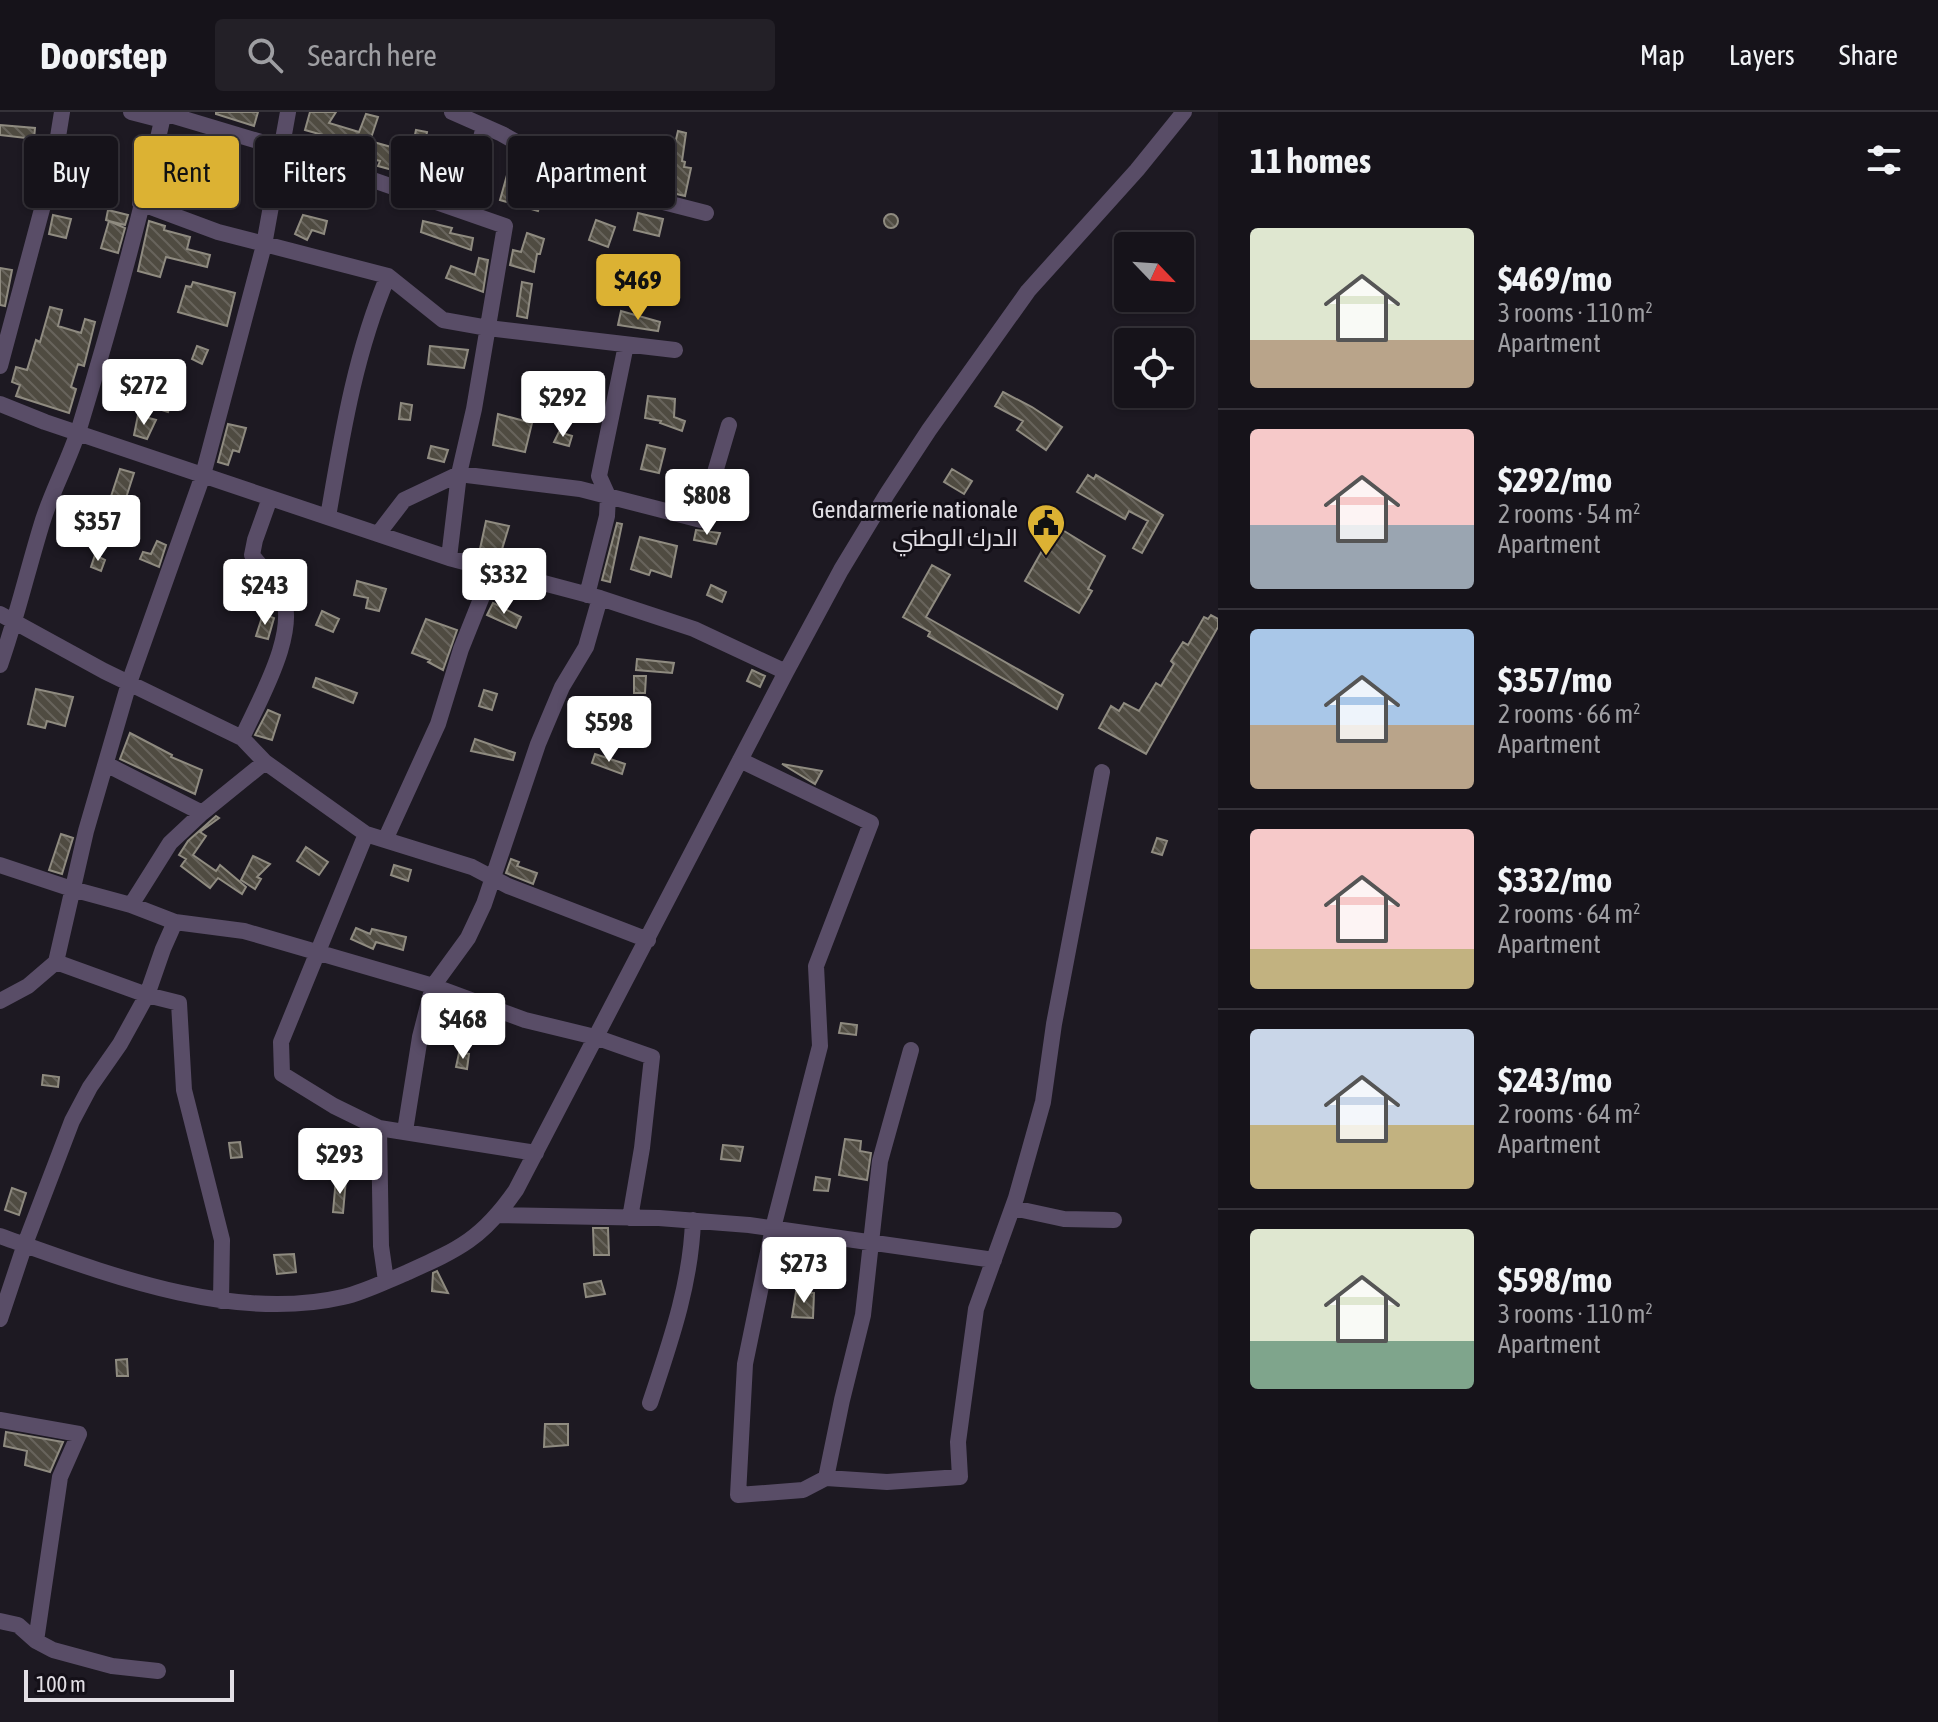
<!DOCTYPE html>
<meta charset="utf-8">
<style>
:root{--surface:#16131a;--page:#232027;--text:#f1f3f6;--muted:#9e9ea2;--line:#353239;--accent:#dcb233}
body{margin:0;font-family:"Asap Condensed",Cairo,sans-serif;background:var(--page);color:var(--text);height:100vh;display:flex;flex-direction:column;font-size:30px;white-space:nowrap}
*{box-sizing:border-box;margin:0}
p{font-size:26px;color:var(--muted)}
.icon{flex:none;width:44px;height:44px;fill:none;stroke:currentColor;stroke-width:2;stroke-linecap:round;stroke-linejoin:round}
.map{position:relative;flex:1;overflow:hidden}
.panel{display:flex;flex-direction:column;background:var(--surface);width:720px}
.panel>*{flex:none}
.top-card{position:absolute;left:24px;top:24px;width:760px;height:72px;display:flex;gap:16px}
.needle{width:52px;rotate:115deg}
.fabs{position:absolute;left:1114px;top:120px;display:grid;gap:16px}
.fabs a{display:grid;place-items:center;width:80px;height:80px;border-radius:8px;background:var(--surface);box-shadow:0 2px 6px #0004,0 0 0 2px var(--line);font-size:40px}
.scale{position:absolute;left:24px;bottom:20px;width:210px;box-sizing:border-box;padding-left:8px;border:4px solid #e2dfe5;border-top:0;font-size:22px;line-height:28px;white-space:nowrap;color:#e2dfe5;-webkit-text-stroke:6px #141018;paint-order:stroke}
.price{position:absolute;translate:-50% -68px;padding:0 18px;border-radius:8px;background:#fff;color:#222;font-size:26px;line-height:52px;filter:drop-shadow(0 2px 4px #0008)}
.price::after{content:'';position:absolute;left:50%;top:48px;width:24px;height:18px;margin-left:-12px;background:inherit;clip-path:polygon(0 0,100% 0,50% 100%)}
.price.active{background:var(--accent);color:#111}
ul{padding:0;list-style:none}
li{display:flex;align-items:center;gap:24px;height:200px;padding:0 32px}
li+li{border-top:2px solid var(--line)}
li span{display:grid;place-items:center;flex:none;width:224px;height:160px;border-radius:8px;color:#555}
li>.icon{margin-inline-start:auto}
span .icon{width:96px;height:96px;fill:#fffc;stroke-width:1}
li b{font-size:34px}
h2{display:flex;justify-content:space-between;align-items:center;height:96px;padding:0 32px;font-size:34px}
.chip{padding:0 28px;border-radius:8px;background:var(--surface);box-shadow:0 2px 6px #0004,0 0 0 2px var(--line);font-size:28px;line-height:72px}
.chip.active{background:var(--accent);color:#111}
header{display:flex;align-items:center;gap:48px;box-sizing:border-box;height:112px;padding:0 40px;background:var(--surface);border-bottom:2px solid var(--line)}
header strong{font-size:38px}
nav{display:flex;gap:44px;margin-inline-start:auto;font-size:28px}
.search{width:560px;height:72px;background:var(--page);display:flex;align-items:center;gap:20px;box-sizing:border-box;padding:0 28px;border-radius:8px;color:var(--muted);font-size:30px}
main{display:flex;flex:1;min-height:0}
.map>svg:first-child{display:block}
.building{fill:url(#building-back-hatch);stroke:#8f8b80;stroke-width:2}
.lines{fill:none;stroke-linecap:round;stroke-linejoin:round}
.street{stroke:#594d67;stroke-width:16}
.labels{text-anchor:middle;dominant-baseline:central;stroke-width:6;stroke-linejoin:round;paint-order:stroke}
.poi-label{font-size:24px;fill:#e2dfe5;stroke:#141018;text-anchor:end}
</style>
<header>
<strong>Doorstep</strong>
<div class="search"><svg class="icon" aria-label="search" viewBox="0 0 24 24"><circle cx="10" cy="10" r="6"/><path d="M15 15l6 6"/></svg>Search here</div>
<nav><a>Map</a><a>Layers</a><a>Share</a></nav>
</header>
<main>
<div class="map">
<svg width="1218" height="1610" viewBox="0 0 1218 1610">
<defs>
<pattern id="building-back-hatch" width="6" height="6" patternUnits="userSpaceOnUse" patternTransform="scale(2)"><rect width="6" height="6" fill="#4f4b41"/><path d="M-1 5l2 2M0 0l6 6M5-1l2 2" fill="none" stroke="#68645c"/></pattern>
</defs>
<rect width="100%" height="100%" fill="#1d1922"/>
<path class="building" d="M216,0H258L254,14L216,2Z
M310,0H336L329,11L359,20L366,2L378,5L370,29L416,42L411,63L378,54L380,49L349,41L351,31L305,18Z
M0,13L35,16L34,27L0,23Z
M416,18L427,20L424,35L413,32Z
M678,19L686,21L682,49L685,50L684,55L691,56L685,84L664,79Z
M442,31L454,35L451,48L439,45Z
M595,37L624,43L623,54L629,55L626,69L593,60Z
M199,39L215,45L207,68L231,77L227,88L202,79L200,88L181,83L192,42L197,44Z
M509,56L547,68L538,99L500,88Z
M108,98L128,103L125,113L109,109L125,116L118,141L101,136L109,109L106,108Z
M638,101L663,107L659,124L634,118Z
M884 109a7 7 0 1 1 14 0a7 7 0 1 1-14 0Z
M53,103L71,107L66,126L49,122Z
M303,103L327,109L324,122L312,118L307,128L295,122Z
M596,108L615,115L608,135L589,128Z
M149,109L165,114L164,118L190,125L187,137L210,143L207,155L166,145L160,165L138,159Z
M423,109L452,116L450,121L473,126L471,138L421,120Z
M527,121L544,127L540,142H537L534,160L510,153L513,138L521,140Z
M479,146L488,148L483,180L446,166L451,154L475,163Z
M0,156L12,158L5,194L0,193Z
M193,170L235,181L227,214L178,200L186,174L191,175Z
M522,170L532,172L527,206L517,204Z
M50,195L62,198L58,214L81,221L85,207L95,210L84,254L78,252L71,275L76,277L69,301L16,284L20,273L12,270L16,255L27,258L36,228L40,230Z
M621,199L660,210L658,219L618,213Z
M197,234L208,238L202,252L192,247Z
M430,234L468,238L464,256L428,252Z
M161,279L174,283L168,300L156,296Z
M1003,280L1032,295L1062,315L1046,338L1017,318L1023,309L995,294Z
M648,284L675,287L674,305L685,309L682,319L660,311L661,309L645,306Z
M401,291L412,293L410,308L399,307Z
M498,302L532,311L525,340L493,333Z
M138,303L156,308L147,327L134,323Z
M228,312L246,316L239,340L233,338L228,353L218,350Z
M559,320L572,324L569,334L554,330Z
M647,333L665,337L659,361L641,357Z
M431,334L448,338L444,350L428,346Z
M120,357L134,361L115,420L101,415Z
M952,357L972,369L964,382L944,370Z
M1088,363L1094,367L1096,363L1163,403L1142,441L1133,436L1148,409L1129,399L1125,407L1077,380Z
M486,409L509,414L499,447L484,443L486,438L480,437Z
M617,411L622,412L610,470L602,468Z
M1056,414L1105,444L1088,477L1092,479L1079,501L1025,469Z
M696,418L720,421L716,432L694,428Z
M640,425L677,434L671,465L651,458L649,463L631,457Z
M157,429L166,433L159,455L140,447L143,440L151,442Z
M95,443L105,448L101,459L91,455Z
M932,453L950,463L926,505L1063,583L1057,597L928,524L930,520L903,505Z
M357,469L386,477L379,499L366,496L368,486L354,483Z
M711,473L726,480L722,490L707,483Z
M493,491L521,505L516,516L487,503Z
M322,499L339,507L333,520L316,513Z
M263,502L274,506L268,527L256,524Z
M1211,503L1218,507V515L1146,642L1099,616L1111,594L1119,599L1124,591L1139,599L1156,571L1161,574L1174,552L1171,549L1183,530L1188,533L1204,505L1208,507Z
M426,507L457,518L443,558L428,550L430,548L412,541Z
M637,547L674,551L672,561L636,558Z
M752,558L765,564L760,575L747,569Z
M634,564H646L645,581H634Z
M316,566L357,581L353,591L313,575Z
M36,577L73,585L65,614L47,609L45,616L28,612Z
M484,578L497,582L492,598L479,594Z
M268,598L280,603L272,628L255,623Z
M130,621L172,643L171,645L202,658L195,682L120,647Z
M475,627L515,641L513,648L471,639Z
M595,642L625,652L622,662L592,651Z
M782,652L822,659L815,672Z
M216,704L219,706L200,720L206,724L193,743L216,759L220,753L246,775L242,782L218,766L210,776L181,754L186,747L179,743L188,729Z
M61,722L73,726L62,762L49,758Z
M1157,726L1167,729L1162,743L1152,740Z
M306,735L328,750L319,763L297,749Z
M253,744L270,752L257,765L261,767L255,777L241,768Z
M511,747L519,750L517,754L537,761L533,772L506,761Z
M394,753L411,758L408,769L391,763Z
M356,816L370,822L372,817L406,825L403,838L376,830L373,837L351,827Z
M841,911L857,913L856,923L839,921Z
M459,941L469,942L467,957L456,955Z
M43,963L59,965L58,975L42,973Z
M845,1027L861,1029L860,1039L871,1041L867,1068L839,1063Z
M240,1030L242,1045L231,1046L229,1031Z
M723,1033L743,1035L740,1049L721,1047Z
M816,1065L830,1067L828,1079L814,1078Z
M336,1066L346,1067L343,1101L333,1100Z
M12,1076L26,1081L19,1103L5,1098Z
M593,1116H608L609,1143H594Z
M294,1142L296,1160L277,1162L274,1143Z
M437,1159L448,1181L432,1179L433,1161Z
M601,1169L605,1182L586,1185L584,1172Z
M796,1180L814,1181L813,1206L792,1205Z
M127,1247L128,1264H117L116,1248Z
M545,1312H568V1333L544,1335Z
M6,1320L63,1330L50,1360L25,1353L27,1339L4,1334Z"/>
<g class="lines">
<path class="street" d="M131,0L162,8
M452,0L502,22L589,71L706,101
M164,1L281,36L505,114L474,297L459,362L449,446
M140,91L218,120L388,164L443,208L488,216L675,238
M463,98L484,14
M0,254L53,56L62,0
M0,292L45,310L449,446L600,486L694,517L786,560
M328,405C342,323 355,241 388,164
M378,422L404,388L459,362L580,377L701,408L729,313
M587,483L607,404L608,384L599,364L626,233
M0,502L104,559L242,626L265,650L366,722
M0,553C17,505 28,456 43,408C53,377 69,348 79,317C111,212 140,107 164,0
M242,626C259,588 302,516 280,478C274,466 260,455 252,443L255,428L270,386
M740,648L871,711L816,854L820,934L773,1116L745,1252L738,1383L803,1378L826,1366L887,1370L960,1365L958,1330L976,1197L1016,1086L1043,990L1054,912L1102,660
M106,652L202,701
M385,728L438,612L461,537L493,457
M0,753L72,777L131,793L175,810L244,819L433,874L525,908L595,925L652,945L642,1036L630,1106
M131,793L170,731L202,701L265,650
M56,850L147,883L179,891L184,978L222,1128L221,1189
M0,889L28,874L56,850L86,719L129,571L203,363L264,133L288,0
M379,1016L381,1134L386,1169
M405,1019L420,925L433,874L468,826L484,792L538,632L562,575L586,535L600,486
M536,1041L379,1016L334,994L282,962L281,930L366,722L472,755L508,774L648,828
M1013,1096L1064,1107L1114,1108
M499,1103L659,1106L749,1113L994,1148
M0,1124C104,1161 231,1211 343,1185C365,1180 386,1169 406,1161C459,1137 482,1127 516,1078L786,560L841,458L887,382L929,318L1028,179L1137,58L1184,0
M0,1207L25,1132L72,1009L90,975L120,932L147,883L163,837L175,810
M650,1291C670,1231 691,1172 693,1108
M0,1308L79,1322L60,1365L36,1529
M826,1366L842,1288L863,1203L880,1049L911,938
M0,1509L18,1513L36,1529L53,1538L112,1554L158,1559"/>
</g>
<defs>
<symbol id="civic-pin" viewBox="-11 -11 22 30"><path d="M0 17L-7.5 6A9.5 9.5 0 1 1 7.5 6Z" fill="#dcb233" stroke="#141018"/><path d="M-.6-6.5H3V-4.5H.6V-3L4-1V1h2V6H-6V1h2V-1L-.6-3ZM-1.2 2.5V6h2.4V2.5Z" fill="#111"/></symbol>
</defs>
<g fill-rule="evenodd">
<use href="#civic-pin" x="1024" y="389" width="44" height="60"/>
</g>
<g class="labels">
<g class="poi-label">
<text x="1018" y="397">Gendarmerie nationale<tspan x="1018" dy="28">الدرك الوطني</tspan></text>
</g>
</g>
</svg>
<div class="fabs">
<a><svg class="needle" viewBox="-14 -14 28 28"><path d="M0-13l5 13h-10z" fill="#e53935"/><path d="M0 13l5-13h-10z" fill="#9e9ea2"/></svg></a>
<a><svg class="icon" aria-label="locate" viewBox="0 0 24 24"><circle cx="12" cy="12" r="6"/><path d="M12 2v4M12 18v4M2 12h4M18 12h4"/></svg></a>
</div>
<div class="scale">100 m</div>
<b class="price active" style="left:638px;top:210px">$469</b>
<b class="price" style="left:144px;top:315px">$272</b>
<b class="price" style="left:563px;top:327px">$292</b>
<b class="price" style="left:707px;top:425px">$808</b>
<b class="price" style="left:98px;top:451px">$357</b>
<b class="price" style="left:504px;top:504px">$332</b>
<b class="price" style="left:265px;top:515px">$243</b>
<b class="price" style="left:609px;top:652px">$598</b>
<b class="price" style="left:463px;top:949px">$468</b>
<b class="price" style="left:340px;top:1084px">$293</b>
<b class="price" style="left:804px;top:1193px">$273</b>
<div class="top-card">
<a class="chip">Buy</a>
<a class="chip active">Rent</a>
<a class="chip">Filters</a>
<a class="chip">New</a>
<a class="chip">Apartment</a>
</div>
</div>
<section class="panel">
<h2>11 homes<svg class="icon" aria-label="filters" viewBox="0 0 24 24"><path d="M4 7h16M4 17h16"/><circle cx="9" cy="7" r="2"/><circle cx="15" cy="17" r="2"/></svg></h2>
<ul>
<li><span style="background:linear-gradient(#dfe7d0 70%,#b9a48a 0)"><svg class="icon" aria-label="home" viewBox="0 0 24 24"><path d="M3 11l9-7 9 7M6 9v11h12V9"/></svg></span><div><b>$469/mo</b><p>3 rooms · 110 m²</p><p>Apartment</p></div></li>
<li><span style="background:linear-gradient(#f6c9c9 60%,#9aa5b1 0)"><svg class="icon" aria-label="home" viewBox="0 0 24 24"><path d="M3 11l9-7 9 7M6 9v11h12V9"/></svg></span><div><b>$292/mo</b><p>2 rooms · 54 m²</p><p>Apartment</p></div></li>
<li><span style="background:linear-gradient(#a9c7e8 60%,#b9a48a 0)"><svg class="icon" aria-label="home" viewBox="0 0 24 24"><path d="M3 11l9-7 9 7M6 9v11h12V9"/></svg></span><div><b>$357/mo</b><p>2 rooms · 66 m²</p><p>Apartment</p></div></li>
<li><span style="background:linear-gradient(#f6c9c9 75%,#c2b280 0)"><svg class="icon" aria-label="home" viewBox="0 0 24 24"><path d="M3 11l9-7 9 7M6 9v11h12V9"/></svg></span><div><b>$332/mo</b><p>2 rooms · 64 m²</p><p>Apartment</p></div></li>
<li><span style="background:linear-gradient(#c9d6e8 60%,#c2b280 0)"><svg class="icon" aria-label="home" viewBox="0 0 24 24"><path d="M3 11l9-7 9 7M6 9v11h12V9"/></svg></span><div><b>$243/mo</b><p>2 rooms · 64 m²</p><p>Apartment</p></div></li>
<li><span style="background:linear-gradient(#dfe7d0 70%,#7fa58c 0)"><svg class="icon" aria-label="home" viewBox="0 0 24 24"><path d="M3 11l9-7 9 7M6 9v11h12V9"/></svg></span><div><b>$598/mo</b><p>3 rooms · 110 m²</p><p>Apartment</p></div></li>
</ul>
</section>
</main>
